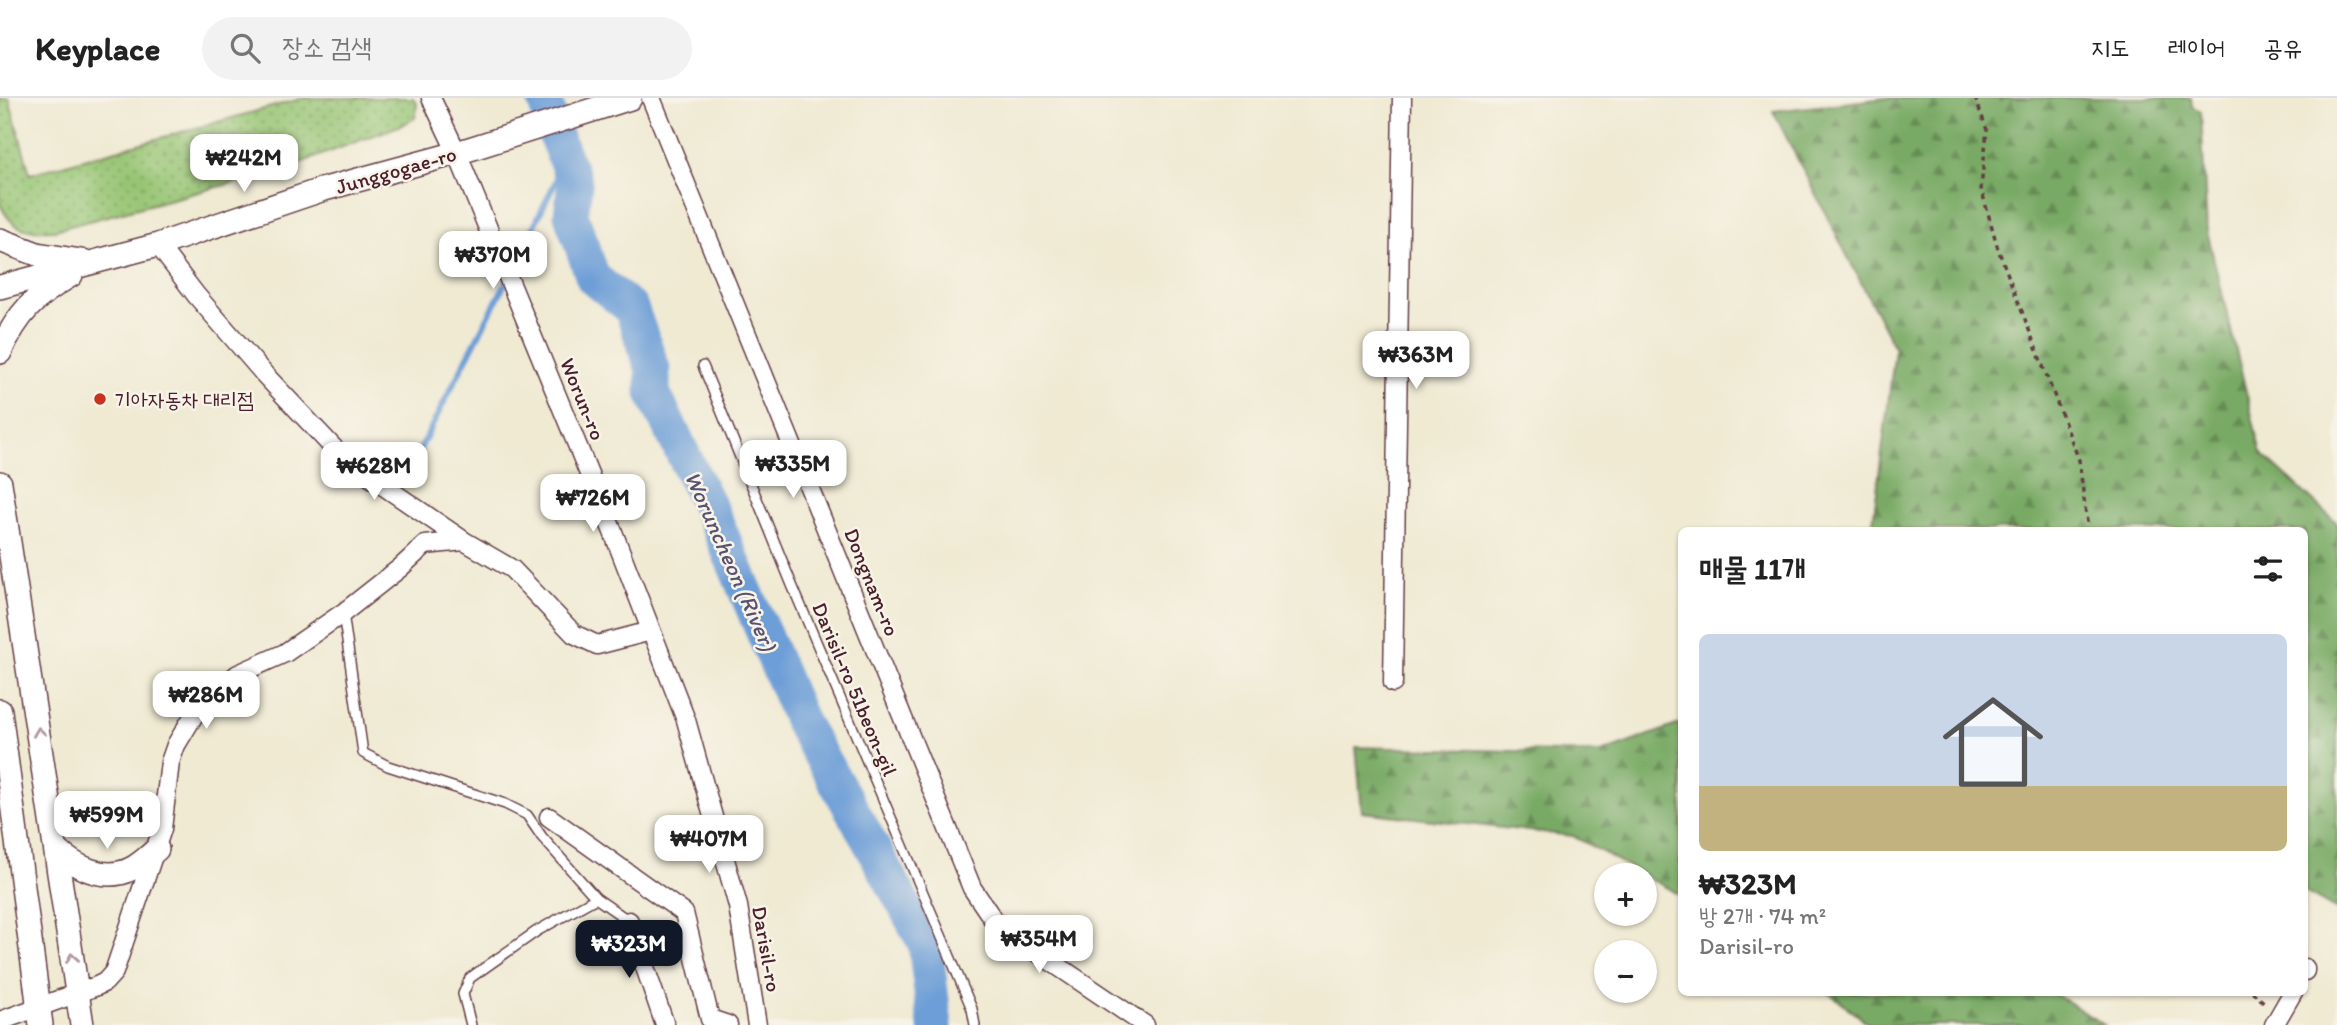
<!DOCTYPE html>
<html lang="ko">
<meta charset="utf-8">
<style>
:root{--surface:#fff;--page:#f2f2f2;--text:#222;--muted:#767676;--line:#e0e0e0;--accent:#111827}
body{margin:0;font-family:Itim,"Poor Story",sans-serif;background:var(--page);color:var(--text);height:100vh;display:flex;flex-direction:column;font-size:26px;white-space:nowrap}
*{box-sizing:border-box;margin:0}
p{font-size:23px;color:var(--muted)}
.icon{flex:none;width:38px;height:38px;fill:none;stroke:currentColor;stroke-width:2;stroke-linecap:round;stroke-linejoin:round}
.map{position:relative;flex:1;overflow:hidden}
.sheet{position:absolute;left:1678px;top:429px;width:630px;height:469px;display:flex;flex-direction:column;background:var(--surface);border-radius:10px;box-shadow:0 2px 5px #0004}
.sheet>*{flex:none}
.controls{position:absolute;left:1594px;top:765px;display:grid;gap:14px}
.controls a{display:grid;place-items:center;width:63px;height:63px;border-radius:50%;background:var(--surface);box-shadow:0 2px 5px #0004;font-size:35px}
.price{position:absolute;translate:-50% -60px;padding:0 16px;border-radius:14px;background:#fff;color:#222;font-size:23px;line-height:46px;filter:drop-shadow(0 2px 4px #0008)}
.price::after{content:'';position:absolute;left:50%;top:42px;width:21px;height:16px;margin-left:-10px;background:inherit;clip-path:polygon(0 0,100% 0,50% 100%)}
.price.current{background:var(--accent);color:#fff}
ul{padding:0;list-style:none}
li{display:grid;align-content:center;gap:14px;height:371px;padding:0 21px}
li+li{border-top:2px solid var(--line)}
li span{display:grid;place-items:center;height:217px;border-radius:10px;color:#555}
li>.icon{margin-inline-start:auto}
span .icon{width:126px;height:126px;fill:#fffc;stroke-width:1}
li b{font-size:30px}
h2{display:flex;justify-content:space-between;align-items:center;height:84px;padding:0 21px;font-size:30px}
header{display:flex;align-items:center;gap:42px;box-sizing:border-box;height:98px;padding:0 35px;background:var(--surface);border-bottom:2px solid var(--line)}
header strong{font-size:33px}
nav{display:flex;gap:38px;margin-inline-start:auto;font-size:24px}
.search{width:490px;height:63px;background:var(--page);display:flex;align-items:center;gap:18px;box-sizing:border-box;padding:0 24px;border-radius:38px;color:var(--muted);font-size:26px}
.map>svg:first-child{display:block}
.forest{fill:url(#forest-firs);stroke:#626448;stroke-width:2}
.park{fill:url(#park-dots);stroke:#70724f;stroke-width:2}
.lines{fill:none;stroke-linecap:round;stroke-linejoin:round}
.stream{stroke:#6d9ed7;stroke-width:6}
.river{stroke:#6d9ed7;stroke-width:35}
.service-casing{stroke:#633d44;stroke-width:12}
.minor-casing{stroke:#633d44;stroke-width:21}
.tertiary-casing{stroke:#633d44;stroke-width:26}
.path{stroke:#633d44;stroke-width:3.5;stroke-dasharray:5 5;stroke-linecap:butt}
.service{stroke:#fff;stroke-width:9}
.minor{stroke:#fff;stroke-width:18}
.tertiary{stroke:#fff;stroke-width:23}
.oneway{stroke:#ae9aa0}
.poi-dot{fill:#c8321e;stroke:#f7f3e8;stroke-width:2.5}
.labels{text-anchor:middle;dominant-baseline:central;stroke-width:5;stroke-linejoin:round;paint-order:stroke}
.street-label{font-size:21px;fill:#4a1f2b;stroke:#f7f3e8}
.poi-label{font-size:21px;fill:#4a1f2b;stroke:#f7f3e8;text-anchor:start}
.water-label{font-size:23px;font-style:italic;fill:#585270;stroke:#f7f3e8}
</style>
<header>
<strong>Keyplace</strong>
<div class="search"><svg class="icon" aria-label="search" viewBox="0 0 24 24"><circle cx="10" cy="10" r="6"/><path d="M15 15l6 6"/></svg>장소 검색</div>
<nav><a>지도</a><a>레이어</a><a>공유</a></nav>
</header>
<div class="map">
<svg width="2337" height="927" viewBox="0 0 2337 927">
<defs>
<pattern id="forest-firs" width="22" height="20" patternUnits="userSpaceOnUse" patternTransform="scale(1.75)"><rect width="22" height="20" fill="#79aa65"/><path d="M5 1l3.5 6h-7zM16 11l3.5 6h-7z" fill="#658a53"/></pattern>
<pattern id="park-dots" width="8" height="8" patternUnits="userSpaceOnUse" patternTransform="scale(1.75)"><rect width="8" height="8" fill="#97c573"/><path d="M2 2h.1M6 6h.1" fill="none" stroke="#7d9f5f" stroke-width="1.8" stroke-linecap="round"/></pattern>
</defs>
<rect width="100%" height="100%" fill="#f7f3e8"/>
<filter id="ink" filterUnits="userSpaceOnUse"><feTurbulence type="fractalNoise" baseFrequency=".0143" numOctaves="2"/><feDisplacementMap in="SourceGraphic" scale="14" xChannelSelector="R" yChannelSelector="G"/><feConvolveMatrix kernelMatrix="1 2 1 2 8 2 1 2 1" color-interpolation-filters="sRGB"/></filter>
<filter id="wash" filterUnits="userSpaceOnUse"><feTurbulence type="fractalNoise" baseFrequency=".00686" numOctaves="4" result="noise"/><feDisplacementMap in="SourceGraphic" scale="28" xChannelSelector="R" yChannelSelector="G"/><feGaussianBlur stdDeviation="1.57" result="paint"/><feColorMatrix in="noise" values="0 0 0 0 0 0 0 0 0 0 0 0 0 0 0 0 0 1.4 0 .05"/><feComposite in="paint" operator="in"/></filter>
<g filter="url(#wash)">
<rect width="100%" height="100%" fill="#f0ead3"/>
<path class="forest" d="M1887,0H1999L2001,3L2002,0H2191L2192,8L2201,14L2207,133L2261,355L2337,425V812L2305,794V432H1872L1895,251L1773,13Z
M1682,625V798L1573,738L1362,714L1356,649L1601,655Z
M1828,894H2052L2104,927H1870Z"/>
<path class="park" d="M0,0H9L30,76L304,0H413L417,6L415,20L404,26L281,72L55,132C27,133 13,134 0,106Z"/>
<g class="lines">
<path class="stream" d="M511,175L566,62
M417,357L506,184"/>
<path class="river" d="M544,0L556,39L575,85L571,117L593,180L631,210L653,271V295L715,421L802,626L856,719L925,845L935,927"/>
</g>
</g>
<g filter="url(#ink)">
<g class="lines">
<defs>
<path id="service" d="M703,268L792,487L949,856L972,911L975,927
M343,515L363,655L388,668L505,706L527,717L542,739L596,800L629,823
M471,927L463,896L470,880L537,833L596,800"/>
<path id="minor" d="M431,0L457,55L613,434L686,622L738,808L757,927
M651,0L972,790L997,827L1145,927
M158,147L196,197L265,277L344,361L464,443L512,471L574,536L597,547L651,533
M1393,585L1402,0
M549,719L684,815L710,921L728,927
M629,823L665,927
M2305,870V873
M0,923L97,888L105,884L114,874L162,731L170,664L176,647L200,607L238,576L285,555L343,515L400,470L425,447L464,443
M2274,927L2293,894"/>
<path id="tertiary" d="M0,142L37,156L81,163
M0,189L158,147L321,92L457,55L630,0
M0,254C17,216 35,198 71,177
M0,385L82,927
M0,613L41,927
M56,751C74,769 105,784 131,771C141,766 149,758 157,751"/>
</defs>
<use href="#service" class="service-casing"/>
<use href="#minor" class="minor-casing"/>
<use href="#tertiary" class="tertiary-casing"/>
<path class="path" d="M1975,0L1987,32L1981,90L1998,151L2079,362L2088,432
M2252,894L2266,906"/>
<use href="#service" class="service"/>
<use href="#minor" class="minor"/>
<use href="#tertiary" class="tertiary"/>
</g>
<defs><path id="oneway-chevron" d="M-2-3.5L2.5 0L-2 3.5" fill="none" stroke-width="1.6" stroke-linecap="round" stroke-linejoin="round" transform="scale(1.75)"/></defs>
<g class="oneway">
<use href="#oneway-chevron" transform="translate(39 634) rotate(-98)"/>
<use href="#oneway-chevron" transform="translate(72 860) rotate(-100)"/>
</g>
</g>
<circle class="poi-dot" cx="100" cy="301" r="7"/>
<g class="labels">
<g class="street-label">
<text transform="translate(396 72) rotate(-16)">Junggogae-ro</text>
<text transform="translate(583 301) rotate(68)">Worun-ro</text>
<text transform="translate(872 484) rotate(68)">Dongnam-ro</text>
<text transform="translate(855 591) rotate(67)">Darisil-ro 51beon-gil</text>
<text transform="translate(767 851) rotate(80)">Darisil-ro</text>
</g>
<g class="poi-label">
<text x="114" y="301">기아자동차 대리점</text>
</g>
<g class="water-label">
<text transform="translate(731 463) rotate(66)">Woruncheon (River)</text>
</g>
</g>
</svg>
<div class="controls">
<a>+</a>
<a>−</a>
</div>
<b class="price" style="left:244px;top:96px">₩242M</b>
<b class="price" style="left:493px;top:193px">₩370M</b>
<b class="price" style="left:1416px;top:293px">₩363M</b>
<b class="price" style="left:793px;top:402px">₩335M</b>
<b class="price" style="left:374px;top:404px">₩628M</b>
<b class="price" style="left:593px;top:436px">₩726M</b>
<b class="price" style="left:206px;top:633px">₩286M</b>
<b class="price" style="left:107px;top:753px">₩599M</b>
<b class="price" style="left:709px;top:777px">₩407M</b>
<b class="price" style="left:1039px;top:877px">₩354M</b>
<b class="price current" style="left:629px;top:882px">₩323M</b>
<section class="sheet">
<h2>매물 11개<svg class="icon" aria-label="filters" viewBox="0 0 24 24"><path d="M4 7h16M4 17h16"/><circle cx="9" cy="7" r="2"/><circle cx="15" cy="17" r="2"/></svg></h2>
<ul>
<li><span style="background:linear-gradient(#c9d6e8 70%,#c2b280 0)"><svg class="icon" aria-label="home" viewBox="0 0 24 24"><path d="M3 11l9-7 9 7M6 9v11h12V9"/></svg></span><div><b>₩323M</b><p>방 2개 · 74 m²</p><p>Darisil-ro</p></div></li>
</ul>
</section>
</div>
